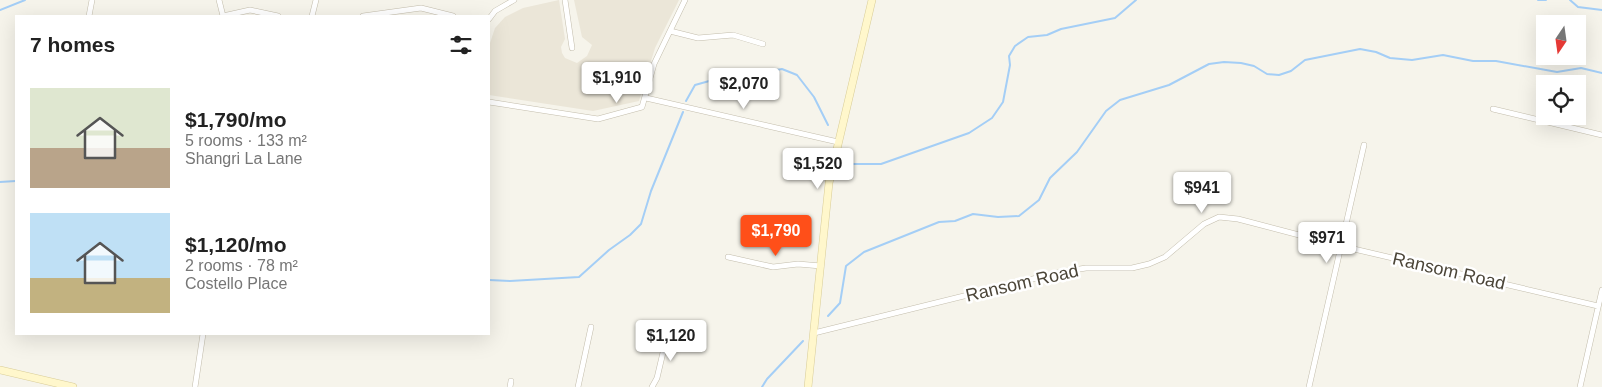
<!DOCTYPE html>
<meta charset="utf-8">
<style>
:root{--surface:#fff;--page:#f2f2f2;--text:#222;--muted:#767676;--accent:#ff4f19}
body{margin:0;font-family:Arial,sans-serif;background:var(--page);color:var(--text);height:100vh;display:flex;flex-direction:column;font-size:19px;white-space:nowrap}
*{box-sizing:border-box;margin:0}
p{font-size:16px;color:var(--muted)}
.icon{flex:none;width:28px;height:28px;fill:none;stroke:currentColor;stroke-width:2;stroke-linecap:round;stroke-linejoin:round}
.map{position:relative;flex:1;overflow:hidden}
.drawer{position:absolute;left:15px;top:15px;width:475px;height:320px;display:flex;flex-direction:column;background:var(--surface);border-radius:0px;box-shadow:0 5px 20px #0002}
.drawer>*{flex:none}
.needle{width:32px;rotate:193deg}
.controls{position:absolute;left:1536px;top:15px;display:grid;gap:10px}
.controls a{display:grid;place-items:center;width:50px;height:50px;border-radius:0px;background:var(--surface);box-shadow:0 5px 20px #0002;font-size:25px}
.price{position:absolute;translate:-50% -42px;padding:0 11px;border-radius:5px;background:#fff;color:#222;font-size:16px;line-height:32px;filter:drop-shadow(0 1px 2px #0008)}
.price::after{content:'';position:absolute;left:50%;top:30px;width:15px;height:11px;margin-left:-8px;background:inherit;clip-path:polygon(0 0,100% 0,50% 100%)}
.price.on{background:var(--accent);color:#fff}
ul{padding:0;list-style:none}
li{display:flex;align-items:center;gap:15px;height:125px;padding:0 15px}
li span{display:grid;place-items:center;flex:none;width:140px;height:100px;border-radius:0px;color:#555}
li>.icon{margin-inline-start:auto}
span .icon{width:60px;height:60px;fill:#fffc;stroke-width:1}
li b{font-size:21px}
h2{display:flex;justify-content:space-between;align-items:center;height:60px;padding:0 15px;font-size:21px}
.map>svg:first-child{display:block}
.residential{fill:#ebe6d8}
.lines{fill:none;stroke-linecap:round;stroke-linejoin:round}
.stream{stroke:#a4cef6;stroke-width:2}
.street-casing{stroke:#c3bdac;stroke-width:6}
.secondary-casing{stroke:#d9cd98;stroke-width:8}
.street{stroke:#fff;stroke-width:5}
.secondary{stroke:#fff7cc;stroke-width:7}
.labels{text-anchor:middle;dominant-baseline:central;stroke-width:5;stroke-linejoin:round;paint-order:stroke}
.street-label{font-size:18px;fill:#4b4538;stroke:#fff}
</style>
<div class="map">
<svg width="1602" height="387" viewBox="0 0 1602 387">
<rect width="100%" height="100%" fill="#f6f4eb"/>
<path class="residential" d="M559,0L565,39L561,47L562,53L565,58L577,63L587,56L592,45L582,37L574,0H679L655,48L639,101L593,111L489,95V46L495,28L505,17L523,8Z"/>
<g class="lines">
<path class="stream" d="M1538,0H1546
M1570,0L1578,7L1602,10
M0,10L25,0
M686,101L695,85L745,71L765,72L782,69L797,75L814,97L828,125
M853,164H881L969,133L992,118L1003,102L1010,65L1009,56L1015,46L1028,37L1047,35L1061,29L1115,18L1136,0
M0,182L16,181
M489,280L510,281L579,277L609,250L630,235L641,224L651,191L683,112
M828,316L840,303L846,266L864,252L939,222L955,221L973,214L998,217L1019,216L1039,200L1050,178L1077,152L1106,111L1120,100L1169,85L1209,64L1224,62L1241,63L1254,66L1267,74L1279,75L1291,71L1305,60L1360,49L1376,52L1390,58L1412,60L1443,55L1473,61H1496L1557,72L1581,68L1602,73
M762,387L767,379L803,341"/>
<defs>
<path id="street" d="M219,0L223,16
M565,0L572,48
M89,16L92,0
M223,16L250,10L278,16
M312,16L316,0
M363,16L421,8L453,16
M489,19L495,11L514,0
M670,31L698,38L733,35L763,44
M646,98L838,142
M489,102L598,119L642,107L654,64L685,0
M1493,109L1602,135
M728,257L773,267L798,264L821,266
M814,333L1061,272L1086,268H1132L1149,264L1165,257L1204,224L1219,217L1238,219L1341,246L1598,306
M195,387L203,334
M510,387L511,381
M578,387L591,327
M652,387L657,378L669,327
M1309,387L1364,145
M1580,387L1602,290"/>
<path id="secondary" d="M0,370L73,387
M808,387L829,183L872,0"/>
</defs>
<use href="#street" class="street-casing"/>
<use href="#secondary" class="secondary-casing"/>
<use href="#street" class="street"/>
<use href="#secondary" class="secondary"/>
</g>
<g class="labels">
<g class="street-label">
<text transform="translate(1449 271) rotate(13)">Ransom Road</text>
<text transform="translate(1022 283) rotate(-13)">Ransom Road</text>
</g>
</g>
</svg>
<div class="controls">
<a><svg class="needle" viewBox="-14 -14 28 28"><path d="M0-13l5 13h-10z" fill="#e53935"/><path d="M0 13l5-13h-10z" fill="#767676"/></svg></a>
<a><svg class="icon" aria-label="locate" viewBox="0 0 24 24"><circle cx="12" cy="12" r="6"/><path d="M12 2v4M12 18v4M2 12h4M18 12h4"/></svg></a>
</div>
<b class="price" style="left:617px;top:104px">$1,910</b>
<b class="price" style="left:744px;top:110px">$2,070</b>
<b class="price" style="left:818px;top:190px">$1,520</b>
<b class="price" style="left:1202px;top:214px">$941</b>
<b class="price on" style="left:776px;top:257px">$1,790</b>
<b class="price" style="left:1327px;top:264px">$971</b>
<b class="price" style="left:671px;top:362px">$1,120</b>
<section class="drawer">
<h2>7 homes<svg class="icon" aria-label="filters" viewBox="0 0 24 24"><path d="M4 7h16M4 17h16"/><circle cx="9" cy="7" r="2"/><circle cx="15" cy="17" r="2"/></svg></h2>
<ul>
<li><span style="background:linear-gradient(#dfe7d0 60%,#b9a48a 0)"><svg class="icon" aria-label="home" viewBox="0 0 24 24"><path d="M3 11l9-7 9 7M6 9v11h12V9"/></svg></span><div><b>$1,790/mo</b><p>5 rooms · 133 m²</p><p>Shangri La Lane</p></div></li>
<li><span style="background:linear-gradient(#bfe0f5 65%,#c2b280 0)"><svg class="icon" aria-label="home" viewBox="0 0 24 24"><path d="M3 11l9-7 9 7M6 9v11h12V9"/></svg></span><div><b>$1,120/mo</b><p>2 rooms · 78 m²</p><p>Costello Place</p></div></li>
</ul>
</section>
</div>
